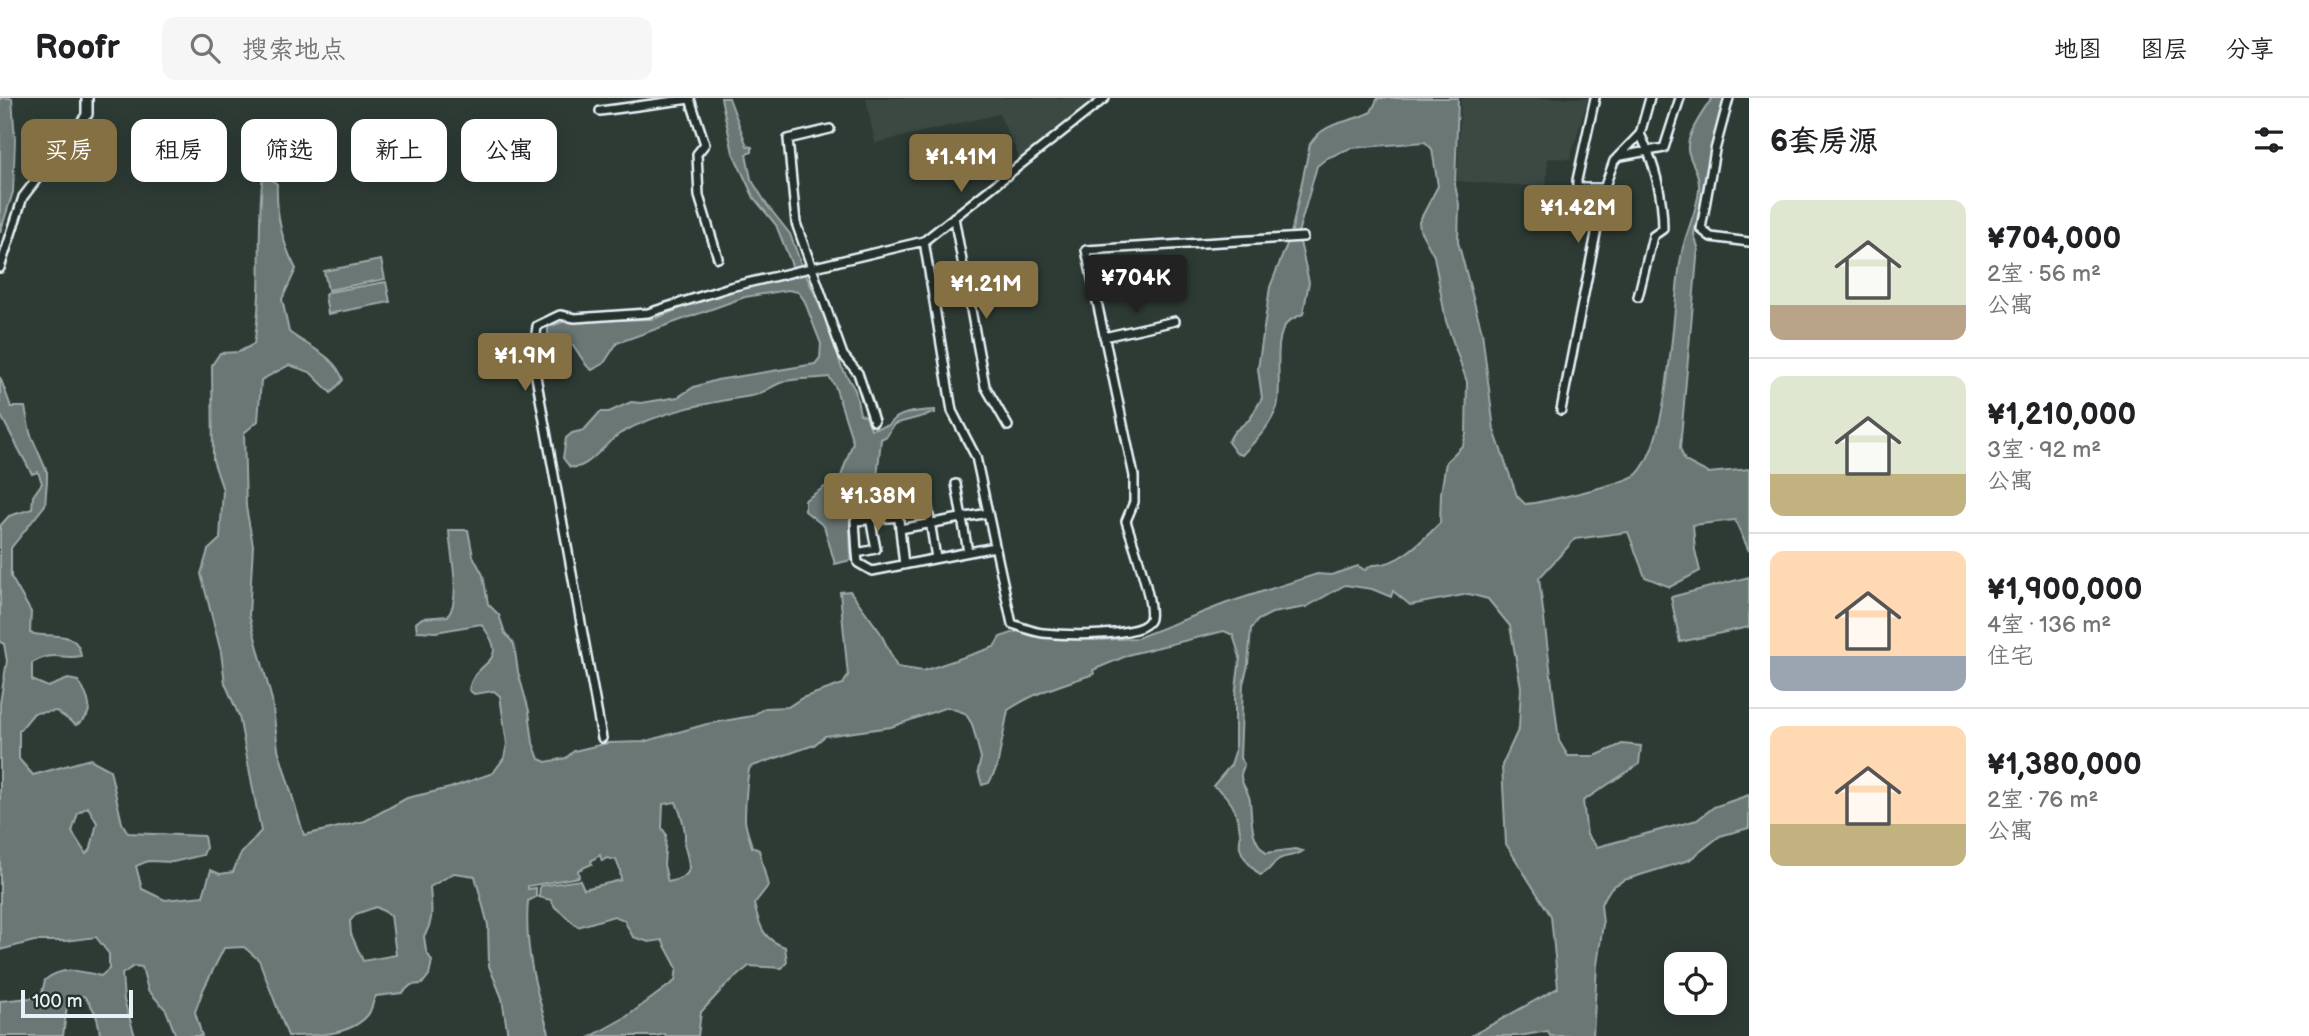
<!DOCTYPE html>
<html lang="zh">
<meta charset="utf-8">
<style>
:root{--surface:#fff;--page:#f6f6f6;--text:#202124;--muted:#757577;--line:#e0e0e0;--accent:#847042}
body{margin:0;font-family:"Balsamiq Sans","LXGW WenKai TC",sans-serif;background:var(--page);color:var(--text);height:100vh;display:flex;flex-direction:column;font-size:26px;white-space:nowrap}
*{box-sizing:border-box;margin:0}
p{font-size:23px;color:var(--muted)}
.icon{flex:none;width:38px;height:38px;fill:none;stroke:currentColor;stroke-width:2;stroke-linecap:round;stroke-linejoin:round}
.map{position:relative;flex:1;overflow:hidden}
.sheet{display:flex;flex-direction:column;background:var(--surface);width:560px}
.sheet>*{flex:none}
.banner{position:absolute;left:21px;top:21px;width:665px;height:63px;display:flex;gap:14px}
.controls{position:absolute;left:1664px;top:854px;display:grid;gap:14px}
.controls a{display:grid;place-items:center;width:63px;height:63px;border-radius:14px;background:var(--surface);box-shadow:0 4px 18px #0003;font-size:35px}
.scale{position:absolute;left:21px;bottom:18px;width:112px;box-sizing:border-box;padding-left:7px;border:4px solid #e8f1f8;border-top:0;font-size:19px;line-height:24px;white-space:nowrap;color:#e8f1f8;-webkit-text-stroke:5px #26332d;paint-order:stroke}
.price{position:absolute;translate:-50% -60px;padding:0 16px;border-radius:7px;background:var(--accent);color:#fff;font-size:23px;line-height:46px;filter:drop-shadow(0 2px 4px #0008)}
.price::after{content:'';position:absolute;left:50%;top:42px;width:21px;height:16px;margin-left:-10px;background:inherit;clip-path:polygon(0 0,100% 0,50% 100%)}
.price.selected{background:#222;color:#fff}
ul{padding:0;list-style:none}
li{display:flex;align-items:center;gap:21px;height:175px;padding:0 21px}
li+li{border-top:2px solid var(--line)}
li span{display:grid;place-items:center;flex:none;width:196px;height:140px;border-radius:14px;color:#555}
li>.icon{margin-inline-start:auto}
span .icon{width:84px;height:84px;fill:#fffc;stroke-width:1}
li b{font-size:30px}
h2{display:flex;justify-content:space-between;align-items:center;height:84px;padding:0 21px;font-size:30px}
.pill{padding:0 24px;border-radius:14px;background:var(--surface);box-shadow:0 4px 18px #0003;font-size:24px;line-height:63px}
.pill.selected{background:var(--accent);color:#fff}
header{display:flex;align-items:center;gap:42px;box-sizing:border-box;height:98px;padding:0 35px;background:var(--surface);border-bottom:2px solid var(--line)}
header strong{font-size:33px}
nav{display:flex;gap:38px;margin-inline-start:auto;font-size:24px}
.search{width:490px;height:63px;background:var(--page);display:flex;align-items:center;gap:18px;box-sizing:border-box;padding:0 24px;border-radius:14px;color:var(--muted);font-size:26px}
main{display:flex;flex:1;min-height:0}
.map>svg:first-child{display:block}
.built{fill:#3b4843}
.water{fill:#6b7775;stroke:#9da8a9;stroke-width:2;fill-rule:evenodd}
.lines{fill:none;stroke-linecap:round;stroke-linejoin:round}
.minor-casing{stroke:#e8f1f8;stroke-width:12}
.tertiary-casing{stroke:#e8f1f8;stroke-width:14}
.minor{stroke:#26332d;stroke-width:7}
.tertiary{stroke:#26332d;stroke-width:9}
</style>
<header>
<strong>Roofr</strong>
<div class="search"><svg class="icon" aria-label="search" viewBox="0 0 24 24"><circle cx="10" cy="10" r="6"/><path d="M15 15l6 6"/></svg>搜索地点</div>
<nav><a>地图</a><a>图层</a><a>分享</a></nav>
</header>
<main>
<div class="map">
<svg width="1749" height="938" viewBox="0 0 1749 938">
<rect width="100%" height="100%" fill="#2e3b35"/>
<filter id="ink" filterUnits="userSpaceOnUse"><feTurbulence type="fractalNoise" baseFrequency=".0143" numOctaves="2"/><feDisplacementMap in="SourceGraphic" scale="14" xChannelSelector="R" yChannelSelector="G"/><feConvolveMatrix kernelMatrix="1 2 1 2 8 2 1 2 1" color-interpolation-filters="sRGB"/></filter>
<g filter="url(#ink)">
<path class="built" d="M866,0H1097L1020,61L999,16L875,45Z
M1461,0H1588L1570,61L1548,60L1546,89L1457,83Z"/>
<path class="water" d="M0,0H12L15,42L13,94L0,135Z
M721,0H729L747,48L752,49V54L746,56L751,81L767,107L790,136L802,168L831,232L841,268L855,292L860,316L866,318L871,331L889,327C897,313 920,313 935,312V315L894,326L887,338L881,341L877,380L854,402L850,426L851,462L835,466L824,428L805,413V402L841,378L853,344L835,288L829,279C815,281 800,280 786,283C774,286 763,296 751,298C707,305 661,313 621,335C604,345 588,373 570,369L563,360L566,340L572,335L584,332L600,314H609L631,304L641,305L678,299L694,289L717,282L815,266L820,260L821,246L804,202L798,194L788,192L745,199L617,245L604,265L592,272L587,268L573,247H561L548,239V229L566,223L654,221L708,199L795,175L776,127L754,100L733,55Z
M1378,0H1458L1455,87L1459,106L1458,144L1482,234L1494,332L1517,398L1525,406C1541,405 1628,385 1637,376C1671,342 1672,209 1681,159C1684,137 1697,115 1699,92C1700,73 1691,67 1688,52C1686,36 1704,13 1712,0H1725L1720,13L1694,136L1698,149L1680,350L1685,363L1708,375L1749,371V453L1735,422L1693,427L1695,452L1700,473L1670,489L1645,479L1628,434L1575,441L1539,480L1559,643L1568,658H1595L1622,646L1641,648L1639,666L1583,703L1587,737L1597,749L1697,722L1714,709L1749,697V730L1720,738L1689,762L1624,782L1611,790L1601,806L1603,826L1597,867L1593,938H1550L1548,933L1519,938H1471L1558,890L1551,818L1506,746L1502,667L1519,630L1521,589L1510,528L1488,501L1469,496L1410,507L1393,493L1391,499L1372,491L1345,487L1306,509L1272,515L1258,522L1251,531L1248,567L1243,586L1240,660L1244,666C1244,670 1241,673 1241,677C1240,686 1249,693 1250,703C1252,723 1250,741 1266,755L1295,751L1303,753C1295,759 1287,757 1279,761C1271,766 1270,774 1260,777C1252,770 1243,761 1240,750C1239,745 1241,739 1240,734C1238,714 1231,698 1213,688L1231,667L1235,654V599L1240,559L1233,537L1224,533L1131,556L1093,572L1094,576C1064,586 1035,594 1008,612L997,669L989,685L982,687L978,673L981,660L972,626L965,615L947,609L891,629L825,638L814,647L750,669C747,675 745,711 745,721C745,730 750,740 752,749L759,752L768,788L754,806C760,828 762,841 785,849L787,864L782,870L749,868L726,887L701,914L698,938H666L665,936L656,938H592L626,919L675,883L677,870L662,842L649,844L633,839L624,822L614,818L578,829L555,809L551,802L539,799L540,788L580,782L584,791L621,782L620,772L616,762L607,760L602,763L600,757L591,763L592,766L578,772L579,779L528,788V791L536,790V799L528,803C524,850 536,894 550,938H508L502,900L489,868L488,827L475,778L454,775L430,789C431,808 435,821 424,838L426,853L432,863L429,877L422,886L411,887L402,895L376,898C372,904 372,913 367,918C349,938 313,938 288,938L259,862L244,849L224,850L203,892L195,914L202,938H176L166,912L148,892L142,869L134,868L122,876L124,902L135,938H100C99,922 95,911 84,898L68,901L63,938H0V903L41,899L45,882C62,868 80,873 101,878L109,871V856L96,839L65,843H34L0,852V605L7,563L4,546L0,544V428L9,418L32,411L33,398L42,385L38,374L32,376L0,316V279L11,309H25L30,335L47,374V383L45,407L11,450V479L31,514L30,535C48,541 78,530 81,558C61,562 54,552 32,565V582L48,589L68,581L78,583C89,599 97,617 76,627L56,613L34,615L19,633V661L33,677L90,661L110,672L122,725L128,735L204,738L206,750L203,757L173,764L148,763L136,768L142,791L165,802L203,798L211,772L220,776L233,774L240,757L261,733L239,618L225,585L221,554L201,476L208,452L220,441L223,392L213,362L212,267L220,255L239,254L254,246C264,189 256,132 263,75L277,86C276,116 282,145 296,171L282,201L289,234C308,249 335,257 343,282L331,295L310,274L289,267L261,282L258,323L244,335L246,409L253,447L249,517L272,602L278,651L304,737L365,723L407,700L450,690L493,675L504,660L507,646L500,598L494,593L474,596L469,592C474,560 514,568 481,526L436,534L417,533L416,525L422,520L448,518C462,499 450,455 449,432H468L473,458L483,477L488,506L499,517L505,535L514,546L518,574L529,613L533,645L539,661L546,664L566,660L574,653L608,645L643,644L707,626L752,618L765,610L788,609L802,600L843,586L848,578L840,494L850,493L880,534L897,569L923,573L994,549L1000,539L1021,532L1040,538L1097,542L1137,540L1227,505L1317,476L1331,477L1358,468L1365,472L1372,467C1397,469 1423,442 1440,425L1441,395L1446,364L1463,347L1466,336L1467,284L1446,223L1434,158L1420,132L1419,124L1438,88L1432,51L1425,44L1351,50L1327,60L1317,68L1298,135L1309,184L1303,216C1299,218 1292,220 1288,224C1271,240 1283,288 1277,309C1270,329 1256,342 1242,357L1236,355L1228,344L1234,334L1250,321L1262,300L1258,271L1270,189L1291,136L1310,46C1326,22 1348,26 1371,14ZM676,704C681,716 688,734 684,746C690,768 696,779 668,784L664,767L666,736L662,730L663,706ZM88,709L97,725L91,750L86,756L72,734L78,715ZM376,809L391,817L396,857L363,863L351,836L350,823L356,816Z
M381,162L385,181L328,192L324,173Z
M386,184L390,204L328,216L325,197L329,194Z
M1749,479V529L1680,544L1671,499Z"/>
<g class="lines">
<defs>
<path id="minor" d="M1595,0L1577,82V90H1604
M1729,0L1715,52L1701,131L1711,139L1749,144
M600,13L690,1L705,46L697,56L699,98L718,160
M830,31L788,41L796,125L843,257L858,275L874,323
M1621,58L1664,50L1680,0
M954,119L985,288L1008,328
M924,143L952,313L976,359L1012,526C1022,529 1033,534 1043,535C1062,537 1139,540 1149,523C1157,510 1131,440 1126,423L1134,404V378L1086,152L1303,139
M0,170L23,99L87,16
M1638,199L1653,138L1663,131C1663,98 1655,66 1640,36
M1104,239L1175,223
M1561,312L1606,85L1614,63L1640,36L1650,0
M956,386L968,454
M925,392L936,460
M896,395L904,467
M875,397C866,414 873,433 876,451L857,455L855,423L899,419
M900,431L988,415
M857,455L858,465L872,473L995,449
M602,640L533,262L537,228L560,217L575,220L648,215L730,189L924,143L1105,0"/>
<path id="tertiary" d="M87,16V0"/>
</defs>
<use href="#minor" class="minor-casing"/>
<use href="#tertiary" class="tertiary-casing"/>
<use href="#minor" class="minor"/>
<use href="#tertiary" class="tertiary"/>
</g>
</g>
</svg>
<div class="controls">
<a><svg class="icon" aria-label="locate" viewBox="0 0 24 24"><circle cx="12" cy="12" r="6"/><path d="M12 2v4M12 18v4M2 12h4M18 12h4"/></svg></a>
</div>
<div class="scale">100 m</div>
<b class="price" style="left:961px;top:96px">¥1.41M</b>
<b class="price" style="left:1578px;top:147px">¥1.42M</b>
<b class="price selected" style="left:1136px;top:217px">¥704K</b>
<b class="price" style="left:986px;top:223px">¥1.21M</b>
<b class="price" style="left:525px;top:295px">¥1.9M</b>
<b class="price" style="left:878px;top:435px">¥1.38M</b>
<div class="banner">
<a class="pill selected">买房</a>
<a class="pill">租房</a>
<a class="pill">筛选</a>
<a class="pill">新上</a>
<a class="pill">公寓</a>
</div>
</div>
<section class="sheet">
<h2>6套房源<svg class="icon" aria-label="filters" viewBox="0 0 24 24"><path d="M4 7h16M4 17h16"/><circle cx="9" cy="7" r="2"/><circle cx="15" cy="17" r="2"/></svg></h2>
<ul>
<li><span style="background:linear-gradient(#dfe7d0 75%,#b9a48a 0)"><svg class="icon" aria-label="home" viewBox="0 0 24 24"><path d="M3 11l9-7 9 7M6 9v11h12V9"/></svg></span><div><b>¥704,000</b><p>2室 · 56 m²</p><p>公寓</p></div></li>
<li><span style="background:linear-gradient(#dfe7d0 70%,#c2b280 0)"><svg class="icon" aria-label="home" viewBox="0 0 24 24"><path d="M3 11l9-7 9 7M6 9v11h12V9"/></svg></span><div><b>¥1,210,000</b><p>3室 · 92 m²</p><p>公寓</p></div></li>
<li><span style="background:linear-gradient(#ffd9b3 75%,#9aa5b1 0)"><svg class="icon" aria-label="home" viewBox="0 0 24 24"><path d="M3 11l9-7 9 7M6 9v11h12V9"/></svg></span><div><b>¥1,900,000</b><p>4室 · 136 m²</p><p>住宅</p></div></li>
<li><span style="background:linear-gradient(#ffd9b3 70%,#c2b280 0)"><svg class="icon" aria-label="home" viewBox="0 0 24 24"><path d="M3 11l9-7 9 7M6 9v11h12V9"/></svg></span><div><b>¥1,380,000</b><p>2室 · 76 m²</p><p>公寓</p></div></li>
</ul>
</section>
</main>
